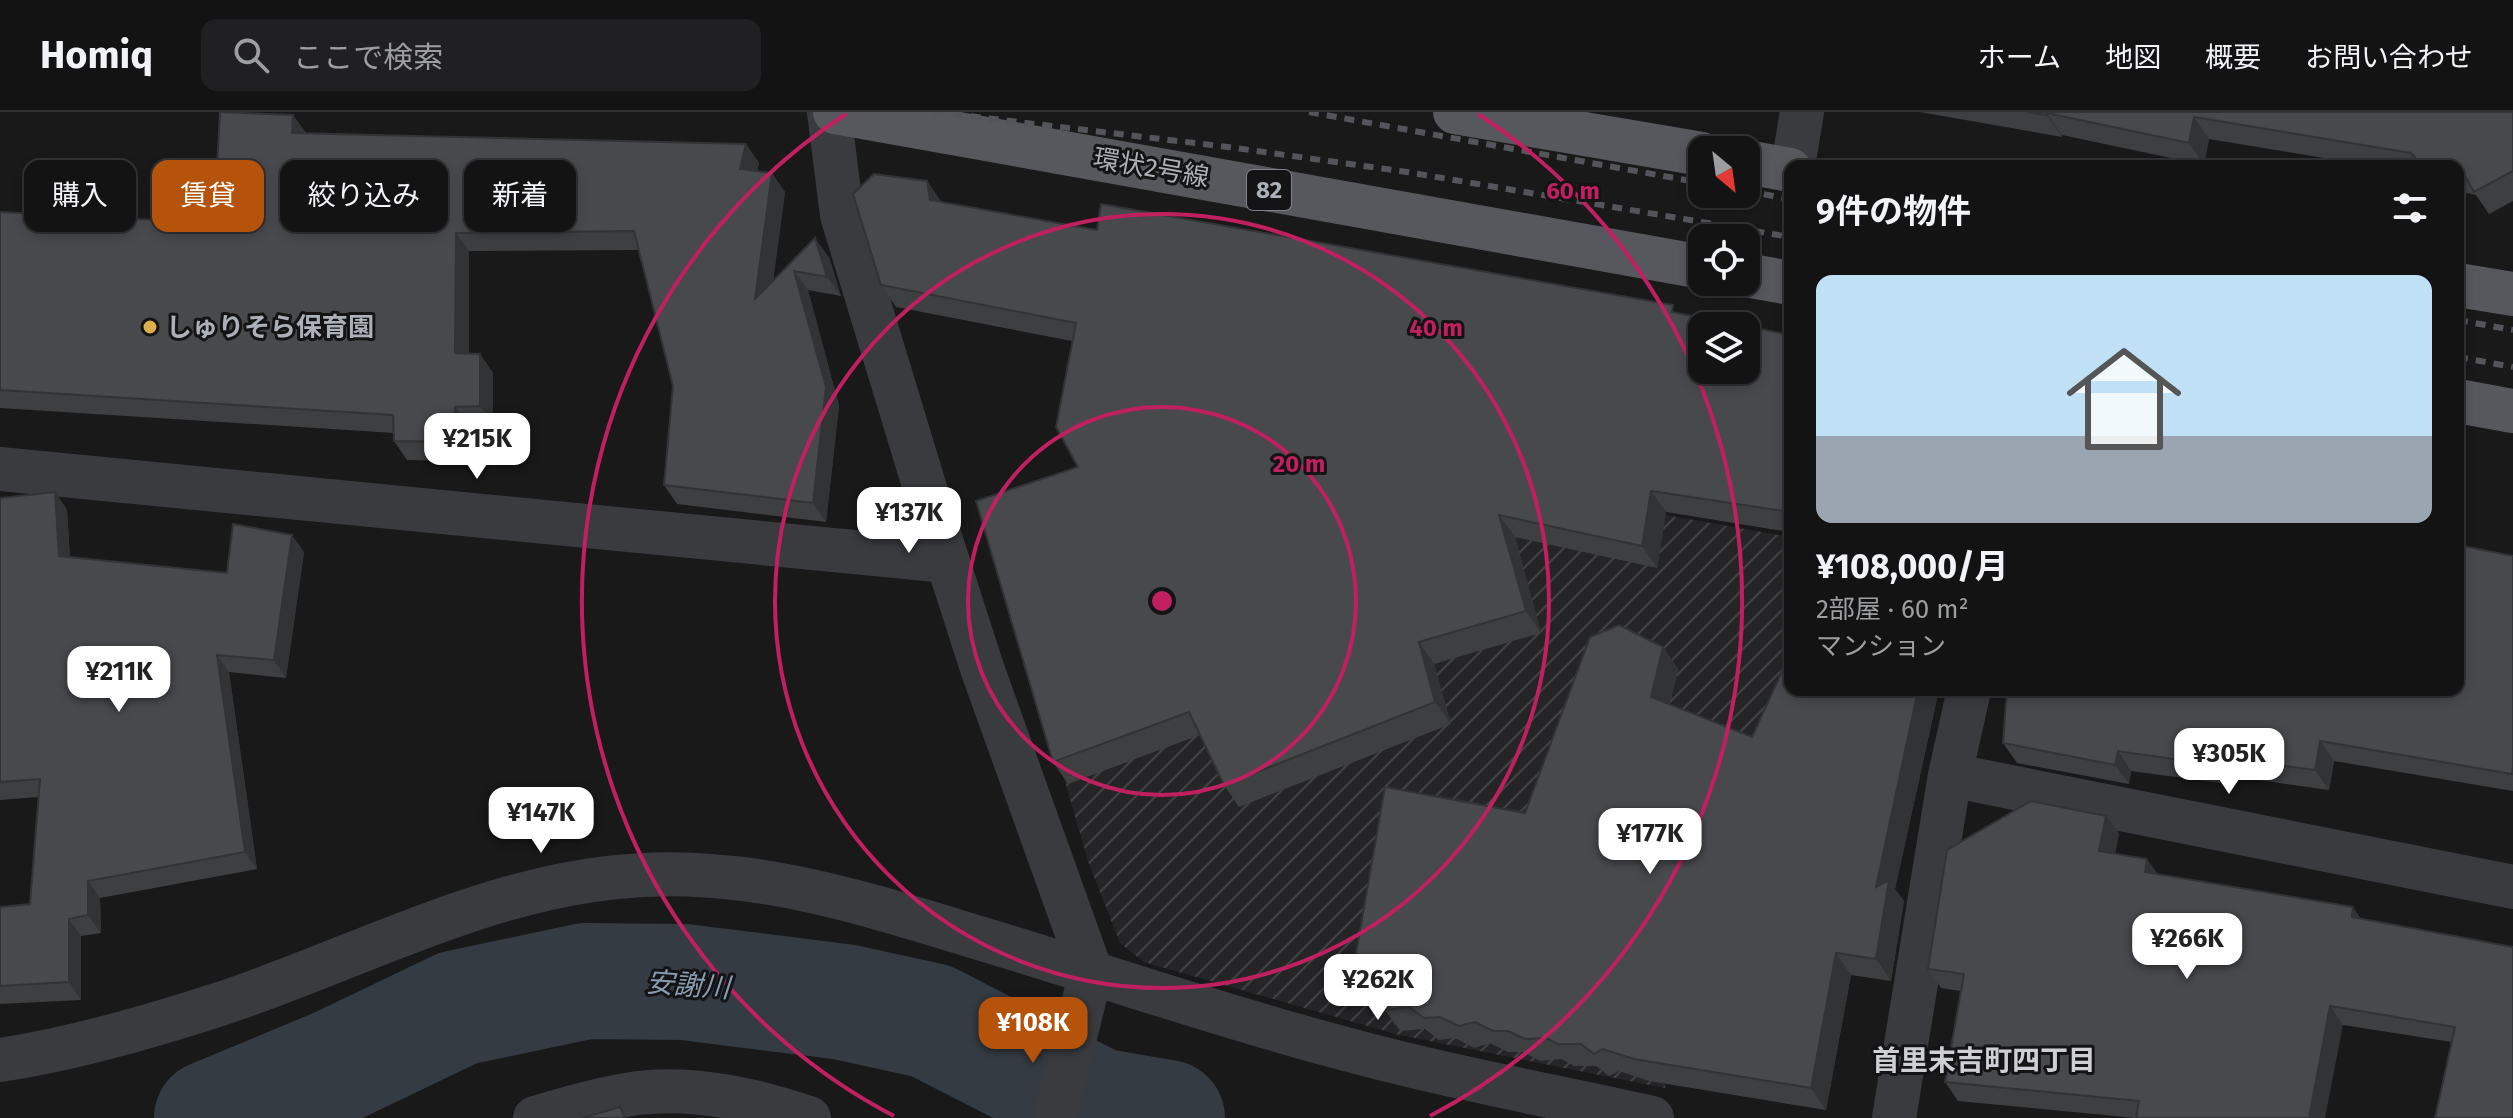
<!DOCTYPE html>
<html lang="ja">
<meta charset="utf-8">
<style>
:root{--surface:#131314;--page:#202022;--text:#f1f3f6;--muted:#9d9ea0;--line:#323234;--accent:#b45309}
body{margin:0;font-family:"Fira Sans","Noto Sans JP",sans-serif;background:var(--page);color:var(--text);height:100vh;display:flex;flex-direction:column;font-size:30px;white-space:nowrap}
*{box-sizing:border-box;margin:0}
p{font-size:26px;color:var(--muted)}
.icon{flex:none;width:44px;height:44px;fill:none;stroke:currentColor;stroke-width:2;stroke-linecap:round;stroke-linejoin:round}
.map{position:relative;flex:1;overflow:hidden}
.drawer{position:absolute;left:1784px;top:48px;width:680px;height:536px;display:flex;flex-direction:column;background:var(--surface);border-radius:16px;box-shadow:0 4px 12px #0003,0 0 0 2px var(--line)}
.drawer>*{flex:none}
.banner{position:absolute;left:24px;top:48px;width:760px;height:72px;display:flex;gap:16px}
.needle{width:52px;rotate:151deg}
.buttons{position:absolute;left:1688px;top:24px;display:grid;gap:16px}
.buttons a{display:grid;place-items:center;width:72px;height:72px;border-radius:16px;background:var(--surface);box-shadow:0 4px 12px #0003,0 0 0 2px var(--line);font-size:40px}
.price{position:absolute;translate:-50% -68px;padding:0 18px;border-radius:16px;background:#fff;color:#222;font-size:26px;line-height:52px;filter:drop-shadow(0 2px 4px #0008)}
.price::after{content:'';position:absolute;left:50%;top:48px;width:24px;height:18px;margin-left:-12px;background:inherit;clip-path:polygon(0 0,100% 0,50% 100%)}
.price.on{background:var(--accent);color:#fff}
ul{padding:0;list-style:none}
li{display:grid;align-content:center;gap:16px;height:424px;padding:0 32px}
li+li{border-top:2px solid var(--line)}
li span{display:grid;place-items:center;height:248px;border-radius:16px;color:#555}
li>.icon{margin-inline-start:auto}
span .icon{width:144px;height:144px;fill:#fffc;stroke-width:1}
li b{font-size:34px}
h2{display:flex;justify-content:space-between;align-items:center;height:96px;padding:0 32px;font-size:34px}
.chip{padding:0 28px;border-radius:16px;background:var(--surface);box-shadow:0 4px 12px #0003,0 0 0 2px var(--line);font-size:28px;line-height:72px}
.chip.on{background:var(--accent);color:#fff}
header{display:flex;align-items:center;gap:48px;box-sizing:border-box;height:112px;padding:0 40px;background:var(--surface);border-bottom:2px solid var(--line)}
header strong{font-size:38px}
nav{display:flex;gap:44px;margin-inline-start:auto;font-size:28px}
.search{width:560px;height:72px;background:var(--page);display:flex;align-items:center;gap:20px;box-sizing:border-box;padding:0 28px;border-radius:16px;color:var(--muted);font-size:30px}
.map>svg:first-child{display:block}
.industrial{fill:url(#industrial-furrows)}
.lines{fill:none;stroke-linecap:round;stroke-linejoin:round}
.river{stroke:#343b42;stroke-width:116}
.street{stroke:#3a3b3f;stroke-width:44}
.primary{stroke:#56585d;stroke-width:44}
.rail{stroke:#53555a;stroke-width:6;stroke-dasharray:10 8;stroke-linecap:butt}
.wall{fill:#3e3f41}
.shaded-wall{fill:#323335}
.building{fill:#48494c;stroke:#323335;stroke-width:2}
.ring{fill:none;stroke:#c12060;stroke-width:4}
.poi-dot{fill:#dcae4e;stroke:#141315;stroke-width:3}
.labels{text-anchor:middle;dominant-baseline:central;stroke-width:6;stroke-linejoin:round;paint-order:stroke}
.shield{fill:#141315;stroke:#7e8187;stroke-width:2}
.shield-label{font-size:24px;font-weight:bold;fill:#acb0b8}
.street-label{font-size:26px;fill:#acb0b8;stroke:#141315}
.poi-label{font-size:26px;font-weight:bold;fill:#acb0b8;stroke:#141315;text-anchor:start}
.water-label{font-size:28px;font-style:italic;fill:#889caf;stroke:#141315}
.neighbourhood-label{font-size:28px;font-weight:bold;fill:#cdcfd5;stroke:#141315}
.centre{fill:#c12060;stroke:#141315;stroke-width:4}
.ring-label{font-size:24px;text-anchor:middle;font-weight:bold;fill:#c12060;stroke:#141315;stroke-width:6;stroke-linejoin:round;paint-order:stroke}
</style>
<header>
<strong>Homiq</strong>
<div class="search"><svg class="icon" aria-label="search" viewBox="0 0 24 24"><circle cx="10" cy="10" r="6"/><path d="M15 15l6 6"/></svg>ここで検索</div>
<nav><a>ホーム</a><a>地図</a><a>概要</a><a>お問い合わせ</a></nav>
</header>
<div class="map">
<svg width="2513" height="1006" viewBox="0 0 2513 1006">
<defs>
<pattern id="industrial-furrows" width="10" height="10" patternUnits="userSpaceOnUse" patternTransform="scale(2)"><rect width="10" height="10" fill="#252527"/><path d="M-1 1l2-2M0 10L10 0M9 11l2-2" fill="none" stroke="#424244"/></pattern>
</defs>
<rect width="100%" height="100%" fill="#19191a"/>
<path class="industrial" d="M1666,403L1790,425V569L1704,748L1665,976L1399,923L1144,850L1120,831L1089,752L988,407Z"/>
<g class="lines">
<path class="river" d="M212,1006L337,954L458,896L586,869L684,870L844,890L931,909L1097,994L1167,1006"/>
<path class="street" d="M829,0L842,103L937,416L982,556L1091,860L1055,1006
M1793,54L1802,0
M0,357L947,449
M1969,578L1950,663L2513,775
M0,948C73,937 146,916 217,893C349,850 476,779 617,765C742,751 861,790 979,826C1100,862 1220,904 1342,936C1444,964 1549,983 1652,1006
M535,1006C568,996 603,986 638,981C695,974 756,988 809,1006
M1894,1006L1950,663"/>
<path class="primary" d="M835,0L1702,155
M1455,0L1702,42
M1746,50L1790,58
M1746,163L1790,171
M2458,173L2513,182
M2458,289L2513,299"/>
<path class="rail" d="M935,0L1228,35L1407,60L1790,125
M1309,0L1702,71
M1746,79L1790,87
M2458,208L2513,218
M2458,245L2513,255"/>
</g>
<path class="wall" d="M1920,0H2513V89L2489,102L2476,83L2458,79V54H2372L2209,27L2204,53L2062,23V25Z
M293,3L306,21L746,32L759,51L757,59L785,80L773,169L829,145L841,184L808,178L839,294L826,410L677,392L664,373L673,274L638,138L469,139V242H480L493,261V312L469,314L468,349L407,348L394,329V321L0,296V100L214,111Z
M927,69L941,90L1097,118L1679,202L1790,223V420L1666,400L1657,456L1515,425L1541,521L1434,552L1451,612L1239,695L1224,673L1200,623L1068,672L1053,650L1078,355L1072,229L896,195L881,173Z
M55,380L67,398L70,445L227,461L304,440L286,566L229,560L257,757L100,786L101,821L81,824V888L0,892V795L30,792L38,685L0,688V386Z
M2513,444V679L2334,649L2329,678L2237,665L2235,673L2131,659L2129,672L2017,651L2003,631Z
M1663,535L1678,557L1670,592L1752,625L1790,578H1935L1938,582L1895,777L1904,789L1891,869L1851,863L1826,998L1649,969L1619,959L1609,964L1596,954H1574L1561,947L1540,949L1523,940H1508L1490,931L1474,936L1455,926L1439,928L1425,917L1400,919L1385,898L1378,877L1369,875L1354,853L1525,701Z
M2106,704L2119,722L2115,741L2158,762L2362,807L2513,835L2452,930L2343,913L2135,1006L1958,989L1945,970L1961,879L1941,876L1928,857Z"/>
<path class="shaded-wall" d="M2047,1L2062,23V25L2047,3Z
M293,3L306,21H292Z
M2194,5L2209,27L2204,53L2189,31Z
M746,32L759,51L753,76L740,57Z
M772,61L785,80L768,206L755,187Z
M927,69L942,91L930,88Z
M456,121L469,139V260L455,241Z
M815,126L829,145L841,184L827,165Z
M794,159L808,178L839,294L826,410L813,391Z
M480,242L493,261V312L480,294Z
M455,295L469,314L468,349L455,330Z
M1651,379L1666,400L1657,456L1642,434Z
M55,380L67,398L71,462L59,444Z
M1499,403L1515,425L1541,521L1526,499Z
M292,423L304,440L286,566L274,548Z
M1419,530L1434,552L1451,612L1435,590Z
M1663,535L1678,557L1666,606L1651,585Z
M217,543L229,560L257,757L245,740Z
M1918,578H1935L1938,582L1895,777L1904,789L1891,869L1876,847V775Z
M2320,629L2334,649L2329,678L2315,658Z
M2118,639L2131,659L2129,672L2115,653Z
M2223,646L2237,665L2235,673L2222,654Z
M2106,704L2119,722L2112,757L2099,739Z
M2147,747L2160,765L2145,760Z
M88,769L100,786L101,821L88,803Z
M2353,795L2366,814L2352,805Z
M69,807L81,824V888L69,870Z
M1836,841L1851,863L1826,998L1811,976Z
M2330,894L2343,913L2325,1006H2309Z"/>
<path class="building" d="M220,0L293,3L292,21L746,32L740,57L772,61L755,187L815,126L827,165L794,159L826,275L813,391L664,373L673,274L634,119L456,121L455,241L480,242V294L455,295V330L394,329L393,303L0,278V100L214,111Z
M2028,0H2513V59L2474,80L2464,62L2458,60V54H2429L2422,53L2411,41L2194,5L2189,31L2047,1V3Z
M874,62L927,69L930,88L1097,118L1101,92L1673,193L1672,200L1743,214H1702V258H1746V214L1790,223V400L1651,379L1642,434L1499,403L1526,499L1419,530L1435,590L1224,673L1189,600L1053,650L976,389L1078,355L1056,315L1076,211L881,173L853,82Z
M55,380L59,444L227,461L233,412L292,423L274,548L217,543L245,740L88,769V803L69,807V870L0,874V795L30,792L40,667L0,670V386Z
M2458,433L2513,444V656L2512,662L2320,629L2315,658L2223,646L2222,654L2118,639L2115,653L2003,631L2006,590L2008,578H2458Z
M1619,513L1663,535L1651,585L1752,625L1790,542V578H1918L1876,775L1889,768L1876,847L1836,841L1811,976L1634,947L1603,937L1594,942L1581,932H1558L1546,926L1525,927L1508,919H1493L1475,910L1459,914L1440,905L1424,906L1409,895L1385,898L1371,857L1354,853L1385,675L1525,701L1590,525Z
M2031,689L2106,704L2099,739L2147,747L2145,760L2353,795L2352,805L2513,835V1006H2435L2455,915L2330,894L2309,1006H2136L2139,989L1945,970L1964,862L1928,857L1947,738Z
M620,995L625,1006H582Z"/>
<g class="ring">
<circle cx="1162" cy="489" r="194"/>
<circle cx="1162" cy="489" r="387"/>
<path d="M894 1004A581 581 0 0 1 846 2M1478 2A581 581 0 0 1 1430 1004"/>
</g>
<circle class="poi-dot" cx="150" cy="215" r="8"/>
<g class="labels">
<rect class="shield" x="1247" y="58" width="44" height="40" rx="6"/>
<g class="shield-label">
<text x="1269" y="78">82</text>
</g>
<g class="street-label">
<text transform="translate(1151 56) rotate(10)">環状2号線</text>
</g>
<g class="poi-label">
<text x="166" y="215">しゅりそら保育園</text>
</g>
<g class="water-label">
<text transform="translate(688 873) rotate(4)">安謝川</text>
</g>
<g class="neighbourhood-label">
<text x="1984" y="948">首里末吉町四丁目</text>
</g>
</g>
<circle cx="1162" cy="489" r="12" class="centre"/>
<g class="ring-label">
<text x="1573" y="87">60 m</text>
<text x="1436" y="224">40 m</text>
<text x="1299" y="360">20 m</text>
</g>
</svg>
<div class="buttons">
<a><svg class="needle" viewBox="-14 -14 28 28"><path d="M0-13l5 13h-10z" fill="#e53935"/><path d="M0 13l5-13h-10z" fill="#9d9ea0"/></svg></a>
<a><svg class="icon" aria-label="locate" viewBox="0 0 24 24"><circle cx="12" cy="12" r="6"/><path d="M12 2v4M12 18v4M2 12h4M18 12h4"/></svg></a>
<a><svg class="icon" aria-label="layers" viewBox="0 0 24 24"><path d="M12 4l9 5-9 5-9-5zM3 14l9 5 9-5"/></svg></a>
</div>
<b class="price" style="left:477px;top:369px">¥215K</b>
<b class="price" style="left:909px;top:443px">¥137K</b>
<b class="price" style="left:119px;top:602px">¥211K</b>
<b class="price" style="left:2229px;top:684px">¥305K</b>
<b class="price" style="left:541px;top:743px">¥147K</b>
<b class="price" style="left:1650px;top:764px">¥177K</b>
<b class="price" style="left:2187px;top:869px">¥266K</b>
<b class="price" style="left:1378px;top:910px">¥262K</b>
<b class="price on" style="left:1033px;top:953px">¥108K</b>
<div class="banner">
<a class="chip">購入</a>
<a class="chip on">賃貸</a>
<a class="chip">絞り込み</a>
<a class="chip">新着</a>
</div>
<section class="drawer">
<h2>9件の物件<svg class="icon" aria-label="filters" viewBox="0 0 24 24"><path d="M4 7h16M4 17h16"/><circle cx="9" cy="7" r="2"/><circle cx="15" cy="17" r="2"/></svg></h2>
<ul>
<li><span style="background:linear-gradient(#bfe0f5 65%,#9aa5b1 0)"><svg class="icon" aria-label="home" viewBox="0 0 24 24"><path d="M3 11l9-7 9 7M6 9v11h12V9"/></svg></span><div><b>¥108,000/月</b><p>2部屋 · 60 m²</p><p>マンション</p></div></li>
</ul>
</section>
</div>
